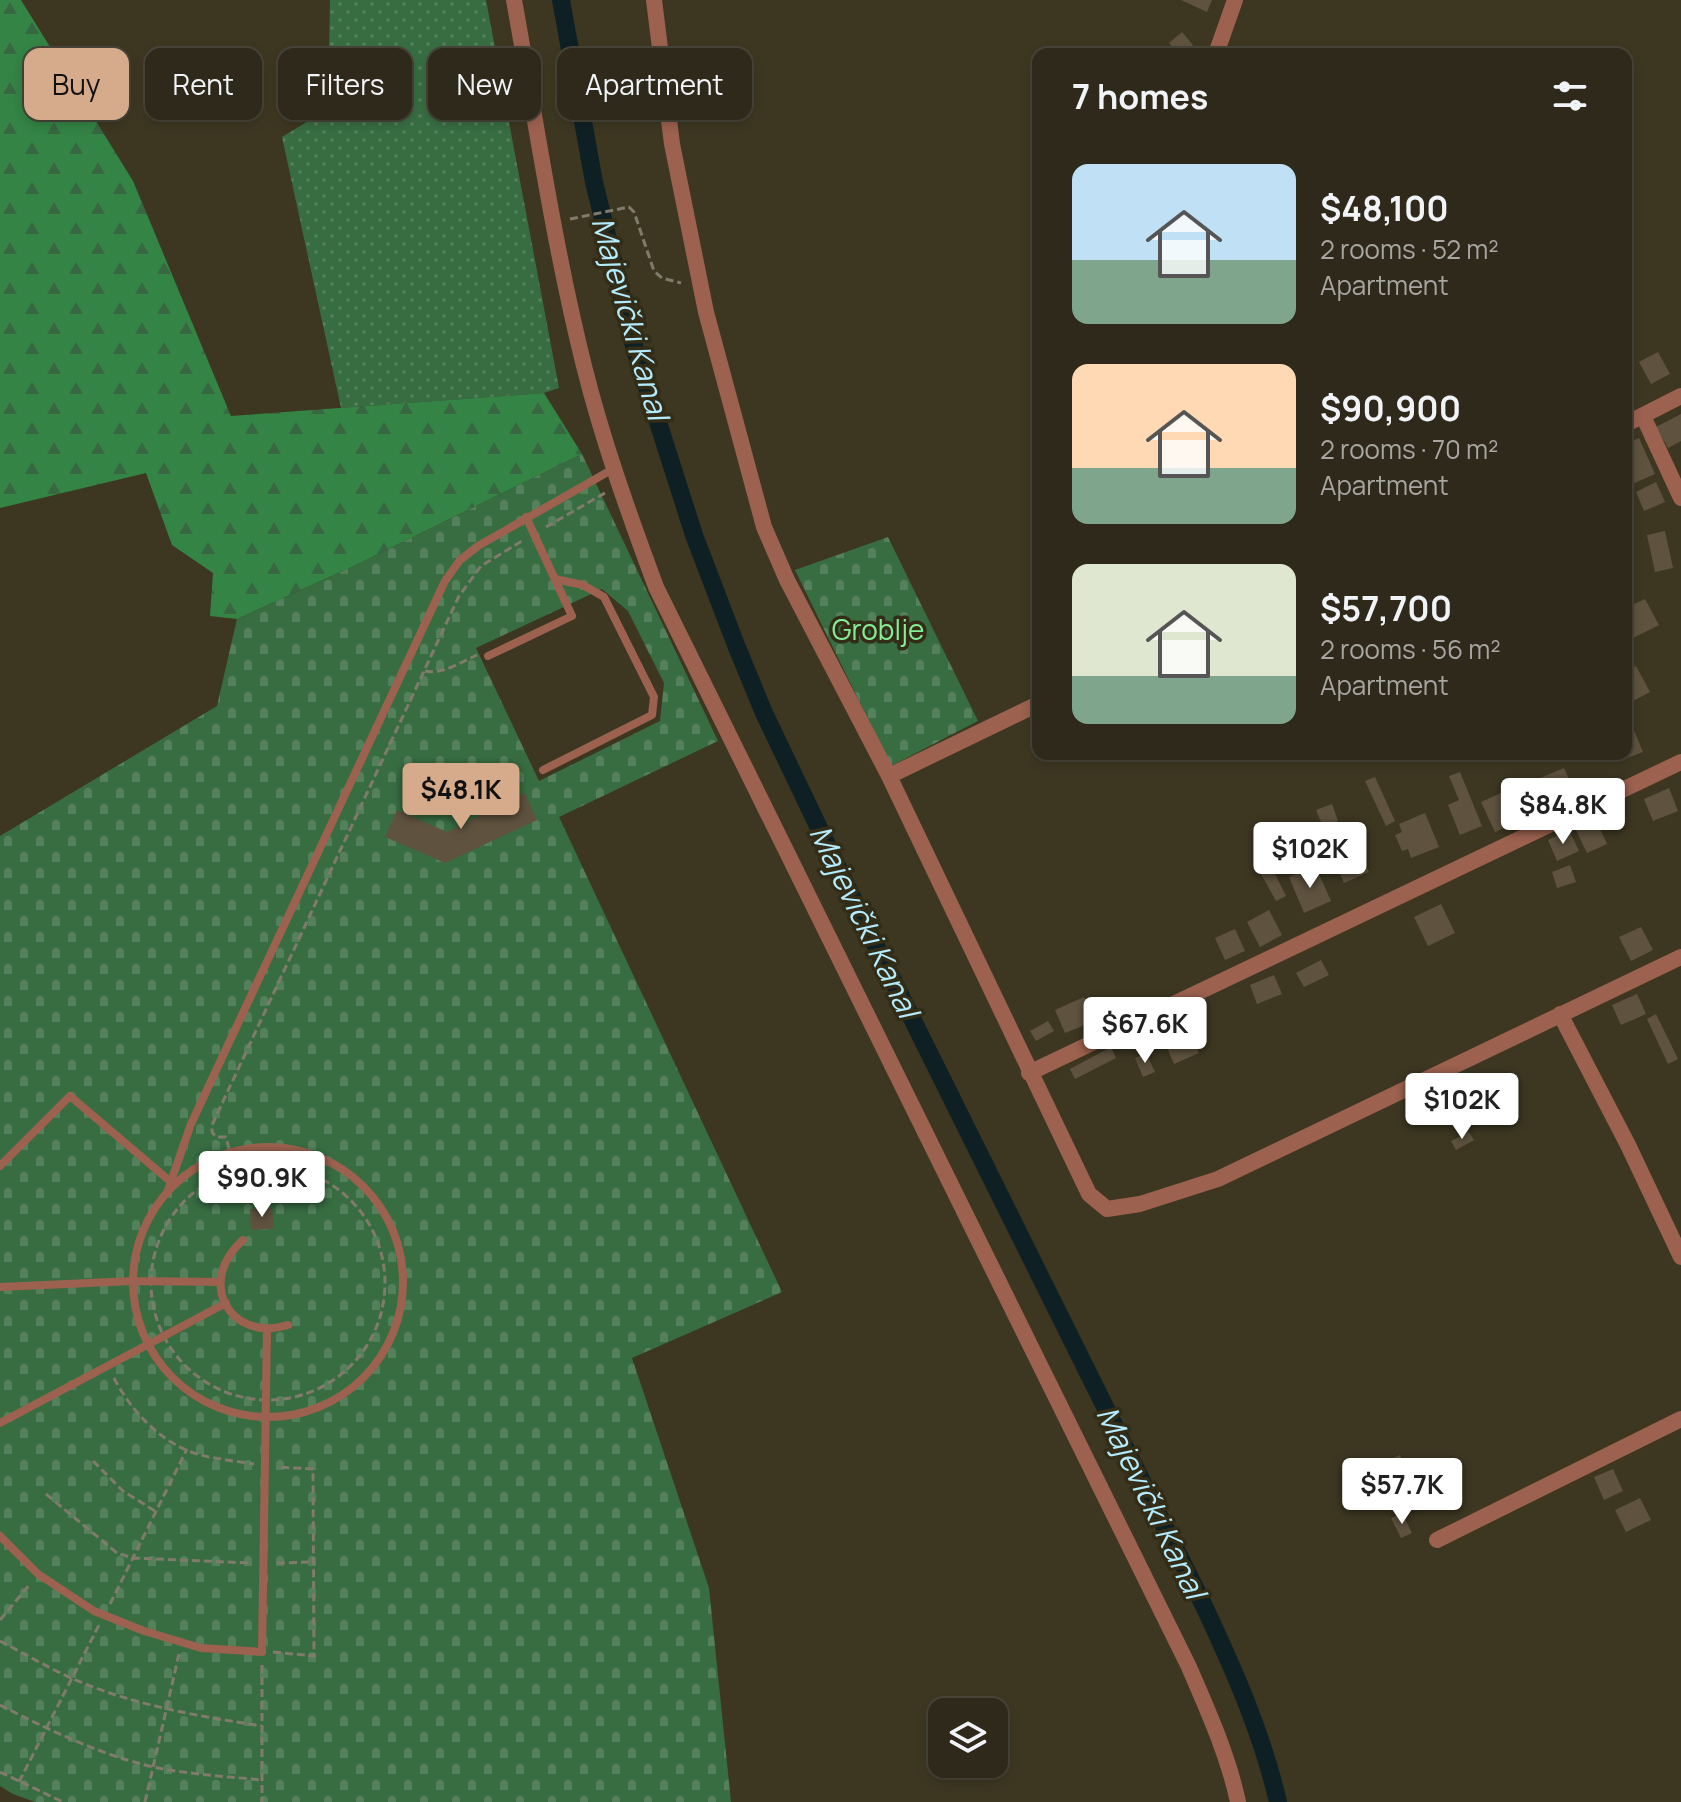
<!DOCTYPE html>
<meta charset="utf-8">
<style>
:root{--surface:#2e291a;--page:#363123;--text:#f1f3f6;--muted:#a7a6a2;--line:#494539;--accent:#d6ab8b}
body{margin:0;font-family:Manrope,sans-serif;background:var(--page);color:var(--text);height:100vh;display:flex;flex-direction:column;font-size:30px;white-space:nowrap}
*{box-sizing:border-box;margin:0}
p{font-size:26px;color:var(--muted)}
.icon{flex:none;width:44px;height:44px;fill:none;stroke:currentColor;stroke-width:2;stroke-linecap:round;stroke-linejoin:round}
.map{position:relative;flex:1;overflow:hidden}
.panel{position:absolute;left:1032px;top:48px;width:600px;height:712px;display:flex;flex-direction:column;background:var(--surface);border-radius:16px;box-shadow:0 4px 12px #0003,0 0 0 2px var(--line)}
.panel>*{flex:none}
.top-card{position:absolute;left:24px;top:48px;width:760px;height:72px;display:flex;gap:16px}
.tools{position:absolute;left:928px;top:1698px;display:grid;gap:16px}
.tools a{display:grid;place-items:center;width:80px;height:80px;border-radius:16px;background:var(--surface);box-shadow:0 4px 12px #0003,0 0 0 2px var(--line);font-size:40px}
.price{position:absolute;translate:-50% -68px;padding:0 18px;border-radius:8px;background:#fff;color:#222;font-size:26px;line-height:52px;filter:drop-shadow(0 2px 4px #0008)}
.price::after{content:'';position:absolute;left:50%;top:48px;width:24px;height:18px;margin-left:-12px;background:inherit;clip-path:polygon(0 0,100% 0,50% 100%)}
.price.current{background:var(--accent);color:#111}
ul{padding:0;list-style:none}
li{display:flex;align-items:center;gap:24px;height:200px;padding:0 40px}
li span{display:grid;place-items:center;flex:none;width:224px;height:160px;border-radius:16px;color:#555}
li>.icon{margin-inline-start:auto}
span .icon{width:96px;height:96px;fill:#fffc;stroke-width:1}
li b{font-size:34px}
h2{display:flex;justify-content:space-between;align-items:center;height:96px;padding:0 40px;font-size:34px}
.pill{padding:0 28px;border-radius:16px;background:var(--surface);box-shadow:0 4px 12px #0003,0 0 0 2px var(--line);font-size:28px;line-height:72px}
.pill.current{background:var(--accent);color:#111}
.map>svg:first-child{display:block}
.green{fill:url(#green-dots)}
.forest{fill:url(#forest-firs)}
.cemetery{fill:url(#cemetery-stones);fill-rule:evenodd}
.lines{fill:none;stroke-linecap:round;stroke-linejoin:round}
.canal{stroke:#0f2025;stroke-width:18}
.building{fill:#5f533f}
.path{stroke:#807b6a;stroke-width:3;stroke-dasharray:8 4;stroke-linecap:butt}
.service{stroke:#9c614f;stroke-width:8}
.minor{stroke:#9c614f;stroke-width:16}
.labels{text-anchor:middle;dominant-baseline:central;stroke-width:7;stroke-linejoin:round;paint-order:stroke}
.park-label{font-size:28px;fill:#84ed96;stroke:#332d18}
.water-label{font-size:30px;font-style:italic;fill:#b4ecfe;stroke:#332d18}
</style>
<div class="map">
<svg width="1681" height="1802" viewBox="0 0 1681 1802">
<defs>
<pattern id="green-dots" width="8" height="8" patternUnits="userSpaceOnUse" patternTransform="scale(2)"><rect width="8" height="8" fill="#386d42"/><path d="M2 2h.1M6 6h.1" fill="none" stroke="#54815c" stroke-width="1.8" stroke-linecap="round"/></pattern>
<pattern id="forest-firs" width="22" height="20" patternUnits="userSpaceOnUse" patternTransform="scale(2)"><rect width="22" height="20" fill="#338445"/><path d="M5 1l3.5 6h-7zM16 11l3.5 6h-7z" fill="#386841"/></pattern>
<pattern id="cemetery-stones" width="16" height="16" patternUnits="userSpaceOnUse" patternTransform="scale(2)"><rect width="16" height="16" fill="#386d42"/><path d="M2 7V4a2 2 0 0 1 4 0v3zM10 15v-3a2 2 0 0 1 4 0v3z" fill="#54815c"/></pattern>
</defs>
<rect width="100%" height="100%" fill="#3d3722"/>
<path class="green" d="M330,0H486L559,388L544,393L341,408L282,137L328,109Z"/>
<path class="forest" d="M0,0H21L133,181L231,416L544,393L582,454L354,566L237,619L210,616L213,573L172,545L146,473L0,508Z"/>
<path class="cemetery" d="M582,454L718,741L559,817L782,1292L632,1358L709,1588L731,1802H35L13,1794L0,1786V836L217,706L237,619L354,566ZM602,589L628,611L664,683L660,721L539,781L476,648Z
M888,537L978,721L891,766L795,570Z"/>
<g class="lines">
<path class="canal" d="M561,0L594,182L635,350L694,535L736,645L764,713L862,918L1204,1606C1234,1670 1262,1733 1278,1802"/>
</g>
<path class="building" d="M1181,0H1212L1207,12Z
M1182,32L1193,45L1182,54H1178L1169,43Z
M1658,352L1670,374L1651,384L1639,362Z
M1681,414V441L1668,448L1656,427Z
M1639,438L1655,474L1632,484L1626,470V460L1633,457L1627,443Z
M1656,482L1665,502L1644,511L1636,492Z
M1665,531L1673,568L1655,572L1647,535Z
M1645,599L1659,625L1631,639L1626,630V608Z
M1636,666L1650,692L1631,702L1626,693V671Z
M1633,728L1643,752L1617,762L1614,754H1626V731Z
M1564,768L1574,790L1550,800L1540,778Z
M1460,772L1482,826L1460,835L1448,805L1459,800L1449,776Z
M1375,777L1395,821L1386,826L1365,781Z
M1669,788L1678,811L1653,821L1644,799Z
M1510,789L1523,819L1495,832L1481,802Z
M525,793L537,820L445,863L385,837L397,810L447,832Z
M1332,804L1338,821L1323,827L1316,810Z
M1425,813L1439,847L1411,858L1408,849L1402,851L1395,835L1402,832L1399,824Z
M1596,820L1607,844L1587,853L1576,830Z
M1569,830L1579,851L1557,861L1548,840Z
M1357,846L1369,872L1344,883L1333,857Z
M1570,865L1576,882L1557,888L1552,872Z
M1272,868L1286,896L1276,901L1261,874Z
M1307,869L1310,876L1318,872L1331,901L1304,913L1289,877Z
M1441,904L1455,933L1428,946L1414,917Z
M1269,910L1282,935L1260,947L1247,922Z
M1641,927L1653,950L1631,961L1619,937Z
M1235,929L1245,951L1225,960L1215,938Z
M1321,960L1329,975L1304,987L1296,973Z
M1274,975L1282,994L1257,1004L1250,985Z
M1637,994L1646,1014L1621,1025L1612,1005Z
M1084,997L1095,1021L1065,1033L1055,1010Z
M1656,1014L1678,1059L1668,1064L1647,1019Z
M1048,1021L1054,1031L1036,1041L1030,1031Z
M1186,1023L1199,1053L1174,1064L1161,1034Z
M1111,1047L1116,1058L1075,1079L1070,1069Z
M1146,1053L1155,1072L1143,1077L1135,1058Z
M1464,1080L1475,1106L1447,1118L1436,1092Z
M1469,1132L1474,1140L1456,1150L1451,1141Z
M272,1208L274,1229L251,1230L250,1209Z
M1400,1455L1408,1472L1395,1478L1387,1461Z
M1380,1466L1390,1486L1379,1492L1369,1471Z
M1613,1469L1623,1491L1604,1500L1594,1477Z
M1640,1498L1651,1520L1626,1532L1615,1510Z
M1402,1513L1412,1533L1401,1538L1391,1518Z"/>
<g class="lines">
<path class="path" d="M570,219L629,207L634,212L654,271L662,278L681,283
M546,527L605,493
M425,671C442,675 461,662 477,655
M151 1283a117 117 0 1 1 234 0a117 117 0 1 1-234 0Z
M235,1172L226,1137H216L212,1132V1125L459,596L481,566L522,541
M114,1378C131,1411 161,1443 197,1454C215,1459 235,1461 254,1464
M93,1461L123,1491L155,1511
M46,1494L117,1553L133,1558L250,1563
M277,1563L313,1562
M110,1604L187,1449
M0,1620L30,1584
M0,1641C23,1653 47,1667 71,1678C132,1705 197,1716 262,1726
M273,1652L314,1656L313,1469L277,1467
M262,1665V1802
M0,1705C51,1731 113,1761 169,1770C200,1775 231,1777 262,1780
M0,1772L63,1802
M19,1782L99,1625
M145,1802L179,1654"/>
<path class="service" d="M488,656L572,616L526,517
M543,770L652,715L654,697L604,597L583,585L555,579
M133 1282a135 135 0 1 1 270 0a135 135 0 1 1-270 0Z
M0,1166L70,1096L171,1182
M167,1193L191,1124L445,581L460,560L478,546L613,469
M243,1240C196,1281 229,1343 288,1325
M0,1287L133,1281L220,1282
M0,1423L226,1303
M0,1536L38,1574L94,1611L144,1631L201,1648L262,1652L267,1329"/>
<path class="minor" d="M514,0C536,122 554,246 584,366C603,442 629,514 656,587L1189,1667C1208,1711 1228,1755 1238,1802
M654,0L672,144L706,312L764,527L787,580L889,776L1089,1194L1107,1209L1140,1204L1218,1179L1681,957
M1216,54L1235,0
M1643,416L1681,498
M1626,424L1681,396
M889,776L1038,704
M1560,1014L1628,1145L1681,1257
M1029,1073L1681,762
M1437,1540L1681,1419"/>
</g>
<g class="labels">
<g class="park-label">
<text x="878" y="629">Groblje</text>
</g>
<g class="water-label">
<text transform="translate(631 318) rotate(74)">Majevički Kanal</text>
<text transform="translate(865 921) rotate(64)">Majevički Kanal</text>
<text transform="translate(1152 1502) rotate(64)">Majevički Kanal</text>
</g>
</g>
</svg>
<div class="tools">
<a><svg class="icon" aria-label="layers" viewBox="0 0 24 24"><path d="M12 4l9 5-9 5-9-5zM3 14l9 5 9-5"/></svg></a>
</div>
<b class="price current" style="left:461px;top:831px">$48.1K</b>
<b class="price" style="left:1563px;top:846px">$84.8K</b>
<b class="price" style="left:1310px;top:890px">$102K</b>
<b class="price" style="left:1145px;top:1065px">$67.6K</b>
<b class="price" style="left:1462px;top:1141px">$102K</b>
<b class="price" style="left:262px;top:1219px">$90.9K</b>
<b class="price" style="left:1402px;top:1526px">$57.7K</b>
<div class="top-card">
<a class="pill current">Buy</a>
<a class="pill">Rent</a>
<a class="pill">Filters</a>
<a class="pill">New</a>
<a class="pill">Apartment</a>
</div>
<section class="panel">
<h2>7 homes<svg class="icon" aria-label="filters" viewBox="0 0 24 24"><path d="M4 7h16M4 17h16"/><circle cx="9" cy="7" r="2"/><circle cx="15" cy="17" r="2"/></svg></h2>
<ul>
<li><span style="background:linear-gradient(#bfe0f5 60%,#7fa58c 0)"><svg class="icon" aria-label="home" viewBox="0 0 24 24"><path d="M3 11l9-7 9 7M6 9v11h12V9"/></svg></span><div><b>$48,100</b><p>2 rooms · 52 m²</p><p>Apartment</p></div></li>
<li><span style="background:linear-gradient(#ffd9b3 65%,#7fa58c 0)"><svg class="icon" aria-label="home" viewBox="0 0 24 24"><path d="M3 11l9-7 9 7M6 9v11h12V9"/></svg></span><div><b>$90,900</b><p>2 rooms · 70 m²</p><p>Apartment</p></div></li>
<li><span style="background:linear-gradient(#dfe7d0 70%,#7fa58c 0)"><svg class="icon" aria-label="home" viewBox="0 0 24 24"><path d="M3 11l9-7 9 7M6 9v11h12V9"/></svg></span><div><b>$57,700</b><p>2 rooms · 56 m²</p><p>Apartment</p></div></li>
</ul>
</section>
</div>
